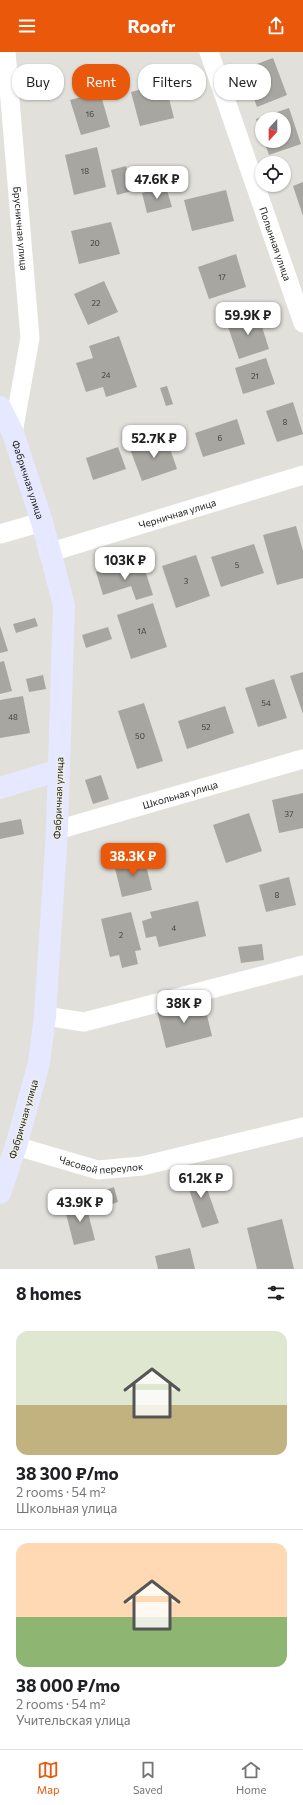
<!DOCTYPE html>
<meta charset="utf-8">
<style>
:root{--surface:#fff;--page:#f6f6f6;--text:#202124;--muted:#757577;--line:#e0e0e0;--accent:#ea580c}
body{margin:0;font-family:Commissioner,sans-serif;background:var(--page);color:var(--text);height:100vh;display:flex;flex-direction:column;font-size:15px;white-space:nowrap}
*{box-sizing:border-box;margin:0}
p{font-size:13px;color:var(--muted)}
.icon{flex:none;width:22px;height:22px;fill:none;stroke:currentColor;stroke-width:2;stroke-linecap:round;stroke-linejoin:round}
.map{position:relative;height:1217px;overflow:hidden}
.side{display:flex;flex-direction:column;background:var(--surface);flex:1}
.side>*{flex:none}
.hud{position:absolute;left:12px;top:12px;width:279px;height:36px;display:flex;gap:8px}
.needle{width:26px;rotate:201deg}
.controls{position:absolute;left:255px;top:60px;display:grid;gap:8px}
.controls a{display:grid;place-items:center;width:36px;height:36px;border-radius:50%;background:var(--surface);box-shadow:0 1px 3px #0004;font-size:20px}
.price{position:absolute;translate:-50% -34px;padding:0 9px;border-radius:8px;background:#fff;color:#222;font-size:13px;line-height:26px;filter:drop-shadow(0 1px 2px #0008)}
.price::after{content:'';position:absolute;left:50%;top:24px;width:12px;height:9px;margin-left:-6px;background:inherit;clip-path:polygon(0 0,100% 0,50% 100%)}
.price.on{background:var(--accent);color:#fff}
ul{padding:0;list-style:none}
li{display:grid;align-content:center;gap:8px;height:212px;padding:0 16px}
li+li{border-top:1px solid var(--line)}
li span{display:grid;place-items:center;height:124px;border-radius:12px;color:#555}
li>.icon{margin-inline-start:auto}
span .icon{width:72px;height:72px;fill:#fffc;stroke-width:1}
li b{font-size:17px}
h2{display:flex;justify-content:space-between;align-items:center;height:48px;padding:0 16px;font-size:17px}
.chip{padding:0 14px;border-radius:16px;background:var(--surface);box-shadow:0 1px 3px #0004;font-size:14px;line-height:36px}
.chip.on{background:var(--accent);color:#fff}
header{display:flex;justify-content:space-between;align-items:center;height:52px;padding:0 16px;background:var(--accent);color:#fff;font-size:18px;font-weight:700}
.dock{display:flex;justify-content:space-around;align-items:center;height:56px;border-top:1px solid var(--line);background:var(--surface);font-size:11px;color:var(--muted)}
.dock a{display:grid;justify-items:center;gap:2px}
.dock .on{color:var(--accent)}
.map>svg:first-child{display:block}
.building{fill:#a7a6a1}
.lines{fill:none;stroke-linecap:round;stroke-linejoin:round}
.street{stroke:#fff;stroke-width:19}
.secondary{stroke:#e6e8ff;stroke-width:22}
.labels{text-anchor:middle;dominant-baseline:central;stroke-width:3;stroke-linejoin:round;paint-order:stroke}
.number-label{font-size:8px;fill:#424240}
.street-label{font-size:10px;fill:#21211f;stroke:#eeeee8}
</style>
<header><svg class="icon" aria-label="menu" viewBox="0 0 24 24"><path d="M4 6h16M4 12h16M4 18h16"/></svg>Roofr<svg class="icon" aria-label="share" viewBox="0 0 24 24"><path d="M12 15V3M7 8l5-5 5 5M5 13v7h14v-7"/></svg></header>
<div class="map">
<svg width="303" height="1217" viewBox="0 0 303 1217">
<rect width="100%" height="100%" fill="#e1e0db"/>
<path class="building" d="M273,6L287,43L257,55L243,17Z
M165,31L174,66L140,74L131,40Z
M100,40L110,75L81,83L70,48Z
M289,56L301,92L269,103L264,89H284V67H262V84L256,67Z
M97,95L106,135L74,143L65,103Z
M126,114L132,139L117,143L111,118Z
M303,130V164L293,134Z
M166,135L172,155L147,161L142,141Z
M226,138L234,169L192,179L184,148Z
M111,170L120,202L79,212L71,179Z
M236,202L246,235L209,247L198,215Z
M104,229L118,260L88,273L74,242Z
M258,262L269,297L239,307L227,272Z
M119,284L137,335L106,345L103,335L86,340L76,311L93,306L89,294Z
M266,306L275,332L243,342L235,316Z
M167,334L173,352L166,354L160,336Z
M293,350L303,382L277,390L266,359Z
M237,367L245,392L203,405L195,381Z
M166,385L177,417L142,429L130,397Z
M118,395L126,417L93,428L86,406Z
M296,474L303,499V526L277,533L263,483Z
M254,492L264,521L221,535L211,505Z
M196,503L210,544L176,556L162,514Z
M123,512L125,518L143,512L153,543L136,548L131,534L103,543L96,520Z
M153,551L167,595L131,607L117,563Z
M35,566L38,574L16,581L13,572Z
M0,574L8,599L0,601Z
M108,575L112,587L86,596L82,583Z
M4,609L12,639L0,642V610Z
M303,620V662L290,624Z
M43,623L46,637L29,640L26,627Z
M274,627L287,666L258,675L245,636Z
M23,644L30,681L0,686V648Z
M144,651L163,709L137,717L118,659Z
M225,654L234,681L187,697L178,669Z
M101,723L109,747L93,752L85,728Z
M303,741V776L279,781L272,748Z
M249,761L262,799L226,811L213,773Z
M21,767L24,782L0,787V771Z
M144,805L152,838L122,845L114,812Z
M289,825L296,853L266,860L259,833Z
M198,849L206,884L159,895L156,884L146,886L142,869L152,866L150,860Z
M131,860L141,898L135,899L138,912L122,916L119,903L110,905L101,867Z
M262,892L264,908L241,911L238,895Z
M203,947L212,984L166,996L157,959Z
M200,1117L219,1171L202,1176L184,1122Z
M114,1135L118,1150L101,1156L96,1141Z
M85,1149L95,1188L74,1193L64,1154Z
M282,1167L294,1217H257L247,1176Z
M190,1196L195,1217H158L155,1204Z"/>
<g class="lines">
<g class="street">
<path id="s1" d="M6,0L30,286L13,381"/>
<path id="s2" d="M209,0L303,271"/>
<path d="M0,482L42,470"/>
<path id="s3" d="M51,500L303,423"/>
<path id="s4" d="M57,778L303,707"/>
<path d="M45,964L84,970L303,913"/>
<path id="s5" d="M16,1094L98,1118L142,1114L303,1075"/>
</g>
<g class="secondary">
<path id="s6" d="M0,355L13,381L42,470L64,553L57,778L45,964L39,1011L16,1094L0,1141"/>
<path d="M0,736L59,718"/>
</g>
</g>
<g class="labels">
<g class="number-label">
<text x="90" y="62">16</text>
<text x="85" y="119">18</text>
<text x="95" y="191">20</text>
<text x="222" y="225">17</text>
<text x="96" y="251">22</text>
<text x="106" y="323">24</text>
<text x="255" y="324">21</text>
<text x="285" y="370">8</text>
<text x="220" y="386">6</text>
<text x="237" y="513">5</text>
<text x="186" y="529">3</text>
<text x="142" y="579">1А</text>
<text x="266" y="651">54</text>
<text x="13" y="665">48</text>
<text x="206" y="675">52</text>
<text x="140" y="684">50</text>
<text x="289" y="762">37</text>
<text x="277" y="843">8</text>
<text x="174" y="876">4</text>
<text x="121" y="883">2</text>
</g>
<g class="street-label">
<text stroke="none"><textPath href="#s1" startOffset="177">Брусничная улица</textPath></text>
<text stroke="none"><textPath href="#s2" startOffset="203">Полынная улица</textPath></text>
<text stroke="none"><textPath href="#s6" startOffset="78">Фабричная улица</textPath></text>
<text stroke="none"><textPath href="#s3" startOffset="132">Черничная улица</textPath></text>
<text stroke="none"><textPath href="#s4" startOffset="128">Школьная улица</textPath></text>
<text transform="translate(58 746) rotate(-88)">Фабричная улица</text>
<text transform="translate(23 1067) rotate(-74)">Фабричная улица</text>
<text stroke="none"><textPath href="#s5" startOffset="88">Часовой переулок</textPath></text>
</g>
</g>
</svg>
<div class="controls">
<a><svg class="needle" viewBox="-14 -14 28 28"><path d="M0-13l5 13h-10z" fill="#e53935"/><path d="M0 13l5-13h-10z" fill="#757577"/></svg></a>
<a><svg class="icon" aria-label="locate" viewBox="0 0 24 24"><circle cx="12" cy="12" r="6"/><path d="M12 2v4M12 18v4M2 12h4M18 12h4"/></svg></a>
</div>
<b class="price" style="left:157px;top:148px">47.6K ₽</b>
<b class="price" style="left:248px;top:284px">59.9K ₽</b>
<b class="price" style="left:154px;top:407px">52.7K ₽</b>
<b class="price" style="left:125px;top:529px">103K ₽</b>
<b class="price on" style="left:133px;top:825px">38.3K ₽</b>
<b class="price" style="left:184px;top:972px">38K ₽</b>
<b class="price" style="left:201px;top:1147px">61.2K ₽</b>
<b class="price" style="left:80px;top:1171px">43.9K ₽</b>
<div class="hud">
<a class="chip">Buy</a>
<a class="chip on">Rent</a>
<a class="chip">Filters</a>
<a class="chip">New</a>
</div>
</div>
<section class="side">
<h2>8 homes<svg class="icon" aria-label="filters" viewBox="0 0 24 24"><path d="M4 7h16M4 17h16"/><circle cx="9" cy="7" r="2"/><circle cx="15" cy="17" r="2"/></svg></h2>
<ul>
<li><span style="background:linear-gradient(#dfe7d0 60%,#c2b280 0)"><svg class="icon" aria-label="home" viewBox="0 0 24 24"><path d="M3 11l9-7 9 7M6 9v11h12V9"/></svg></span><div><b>38 300 ₽/mo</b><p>2 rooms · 54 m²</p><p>Школьная улица</p></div></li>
<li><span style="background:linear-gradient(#ffd9b3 60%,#8fb573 0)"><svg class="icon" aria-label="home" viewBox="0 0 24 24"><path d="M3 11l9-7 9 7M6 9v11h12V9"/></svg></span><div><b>38 000 ₽/mo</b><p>2 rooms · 54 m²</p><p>Учительская улица</p></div></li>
</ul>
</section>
<nav class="dock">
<a class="on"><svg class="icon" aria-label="map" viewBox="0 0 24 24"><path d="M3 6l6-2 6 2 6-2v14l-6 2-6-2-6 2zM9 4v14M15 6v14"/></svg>Map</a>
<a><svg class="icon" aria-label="saved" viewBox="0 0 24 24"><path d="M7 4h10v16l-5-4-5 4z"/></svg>Saved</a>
<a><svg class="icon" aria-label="home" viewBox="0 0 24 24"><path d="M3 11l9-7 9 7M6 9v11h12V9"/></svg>Home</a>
</nav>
